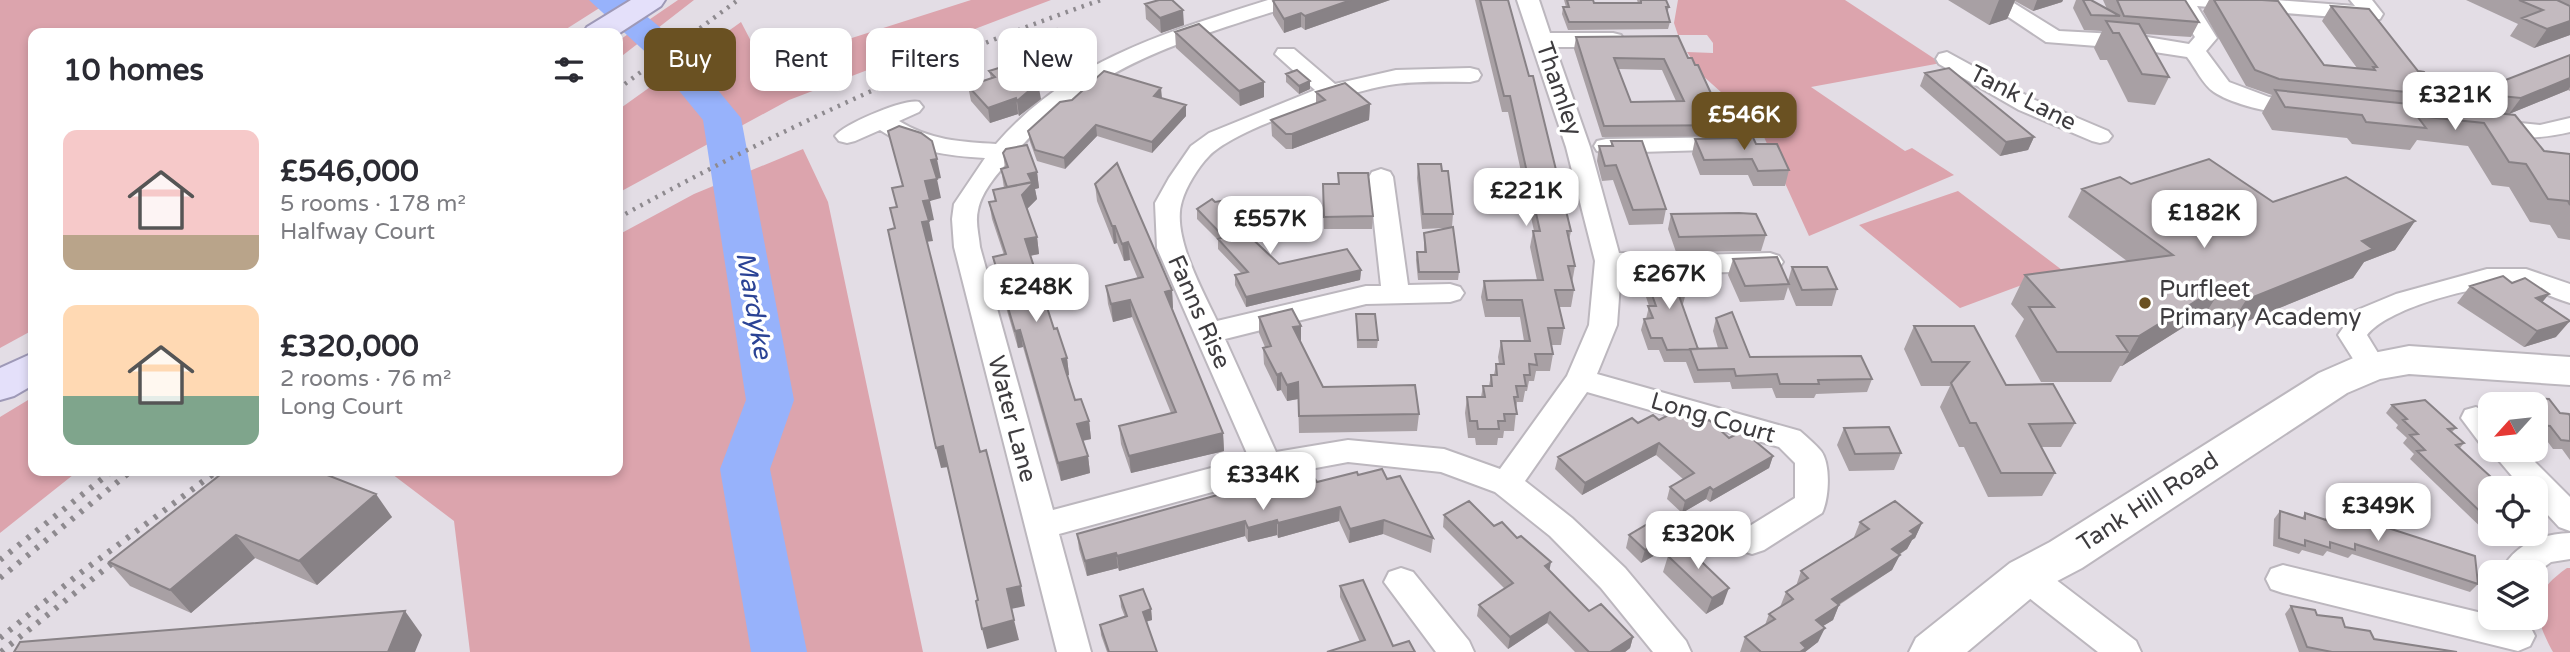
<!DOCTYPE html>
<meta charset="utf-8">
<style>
:root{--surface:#fff;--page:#f7f7f7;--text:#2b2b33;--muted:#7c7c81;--accent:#6a5122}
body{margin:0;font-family:"Varela Round",sans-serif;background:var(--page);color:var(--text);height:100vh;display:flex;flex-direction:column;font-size:26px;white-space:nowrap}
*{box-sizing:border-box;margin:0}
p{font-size:23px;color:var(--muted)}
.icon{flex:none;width:38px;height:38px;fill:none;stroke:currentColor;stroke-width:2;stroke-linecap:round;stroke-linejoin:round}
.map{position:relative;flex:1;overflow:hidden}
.details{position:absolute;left:28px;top:28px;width:595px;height:448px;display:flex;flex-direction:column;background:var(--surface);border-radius:14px;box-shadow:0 4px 10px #0003}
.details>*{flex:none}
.guide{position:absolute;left:644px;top:28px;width:665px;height:63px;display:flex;gap:14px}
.needle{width:46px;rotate:243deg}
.buttons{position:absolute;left:2478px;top:392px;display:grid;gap:14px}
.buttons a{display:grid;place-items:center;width:70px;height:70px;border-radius:14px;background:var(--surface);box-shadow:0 4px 10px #0003;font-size:35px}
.price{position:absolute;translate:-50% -60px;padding:0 16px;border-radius:14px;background:#fff;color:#222;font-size:23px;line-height:46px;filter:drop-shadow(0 2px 4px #0008)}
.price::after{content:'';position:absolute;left:50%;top:42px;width:21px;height:16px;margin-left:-10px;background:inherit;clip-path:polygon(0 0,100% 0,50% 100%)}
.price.active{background:var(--accent);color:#fff}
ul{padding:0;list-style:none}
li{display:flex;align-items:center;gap:21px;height:175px;padding:0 35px}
li span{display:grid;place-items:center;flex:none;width:196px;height:140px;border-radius:14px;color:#555}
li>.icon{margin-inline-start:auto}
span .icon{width:84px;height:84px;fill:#fffc;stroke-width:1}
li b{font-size:30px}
h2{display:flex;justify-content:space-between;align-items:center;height:84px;padding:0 35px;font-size:30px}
.tag{padding:0 24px;border-radius:14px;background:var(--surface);box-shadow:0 4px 10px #0003;font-size:24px;line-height:63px}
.tag.active{background:var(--accent);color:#fff}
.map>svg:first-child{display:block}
.green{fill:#dca4ad}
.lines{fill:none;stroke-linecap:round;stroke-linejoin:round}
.river{fill:#97b2fb;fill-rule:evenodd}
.street-casing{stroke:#bcb7be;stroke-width:4}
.secondary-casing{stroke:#bcb7be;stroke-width:4}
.primary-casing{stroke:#9e99b7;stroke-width:4}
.street{fill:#fff;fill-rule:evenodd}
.secondary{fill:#fff;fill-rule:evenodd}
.primary{fill:#e4e0fa;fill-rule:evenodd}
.rail-far1{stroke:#8e8a8f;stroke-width:4.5;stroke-dasharray:2.5 6;stroke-linecap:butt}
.rail{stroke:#8e8a8f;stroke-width:6;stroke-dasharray:3.5 8;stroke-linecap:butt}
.wall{fill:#a8a0a4;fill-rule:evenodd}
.shaded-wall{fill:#888286}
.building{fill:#c3babf;stroke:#888286;stroke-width:2;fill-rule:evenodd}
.poi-dot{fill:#6a5122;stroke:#fff;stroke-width:2.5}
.labels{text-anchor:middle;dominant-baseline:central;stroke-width:7;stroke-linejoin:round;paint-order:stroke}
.street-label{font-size:24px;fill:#3e3c3f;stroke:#fff}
.poi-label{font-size:24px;fill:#3e3c3f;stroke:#fff;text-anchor:start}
.water-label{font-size:26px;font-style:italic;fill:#2b4395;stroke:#fff}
</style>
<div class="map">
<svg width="2570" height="652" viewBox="0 0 2570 652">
<rect width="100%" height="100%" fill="#e3dde5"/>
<path class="green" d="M0,0H612L560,33H33V330L0,348Z
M678,0H694L618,59V41Z
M971,0H1051L789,100L618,193V110L741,22L764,66Z
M1678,0H1845L1941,63L1811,87L1905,151L1912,148L1954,175L1809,236L1744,93H1722L1702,75L1687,52L1713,53V43L1707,35H1678L1674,23Z
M803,149L828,202L923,652H470L454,521L388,471H618V235L694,194Z
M1958,191L2062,270L1960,308L1859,225Z
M33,397V471H78L0,533V417Z
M2567,568H2570V652H2553C2532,613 2530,594 2567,568Z"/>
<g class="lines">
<path class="river" d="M589,0H627L679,43L741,118L794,400L770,469L807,652H751L720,469L746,400L703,120L653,59Z"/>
<defs>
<path id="street" d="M1268,0H1301L1297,4C1187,40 1090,64 1012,157C999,172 982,190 978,210C975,222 979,235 980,247L1053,510L1249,458L1157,248L1155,203L1169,178L1191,146L1209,133L1315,90L1275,54L1278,49H1294L1335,84L1396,70L1470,68L1478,70L1481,75L1478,80L1470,82C1446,82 1420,81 1396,84C1355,89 1236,128 1209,156C1198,167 1186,187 1182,201C1171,235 1203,291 1217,321L1366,286H1381L1369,177L1372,172L1381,169L1390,172L1393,177L1408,285L1450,284L1460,287L1464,293L1460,299L1450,302L1366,304L1225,339L1276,452L1348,440L1444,449L1500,469L1567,376L1589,325L1595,261L1566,147L1517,0H1539L1550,33H1613L1621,35L1624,40L1621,45L1613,47H1555L1590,147L1619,253L1695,255L1770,253L1779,256L1783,262L1779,268L1770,271L1695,273L1621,270L1617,325L1597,374L1800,431C1807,437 1815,444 1821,451C1831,464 1829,499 1822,513L1764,550L1752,554L1740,550L1736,541L1740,532L1795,498V463L1779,447L1587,392L1525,481L1572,518L1625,568L1686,641L1691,652H1653L1601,588L1550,536L1495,492L1441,472L1348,462L1267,477L1059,534L1091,652H1057L954,247L952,219L954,204L985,158C947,156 912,151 880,130L855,141L847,143L839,141L835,136C844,124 905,98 919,102L923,107L919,112L899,121C929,140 961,142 996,144C1070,59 1165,33 1268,0Z
M1983,0H2009L2059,31L2135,35L2189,44L2195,37L2171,0H2276L2355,6L2350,0H2372L2383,14L2380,19L2372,20L2197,6L2217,38L2206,51L2229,82L2269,97L2311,103L2315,108L2311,113C2289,119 2233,105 2214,92C2203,85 2195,67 2187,57L2135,49L2046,42Z
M1947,52L2035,100L2108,131L2112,136L2108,141L2100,143L2092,141L2019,110L1939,64L1936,59L1939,54Z
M2570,118V132C2540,139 2512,140 2482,132L2478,127L2482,122L2490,120L2540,125Z
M1732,137L1741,139L1744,144L1741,149L1606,153L1597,151L1594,146L1597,141L1606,139Z
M2487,269H2526L2570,284V303C2555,299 2539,290 2524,287C2488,280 2388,307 2367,335L2386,366L2382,373L2372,376L2362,373L2338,335L2355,311L2396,294Z
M2476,407L2490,414V445L2479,442L2461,418L2465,410Z
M2490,450H2523L2570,497V531L2559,527L2536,502V488H2522Z
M2570,533V559L2551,562L2536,573L2501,572C2513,545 2541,534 2570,533Z
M2026,562L2038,566L2136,641L2141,652H2098L2014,586L2009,576L2014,566Z
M2283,565L2490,615V618H2503L2530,626L2535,636L2530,646L2518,651L2283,593L2271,589L2266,579L2271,569Z
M1401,568L1413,572L1469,641L1474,652H1436L1384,582L1389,572Z"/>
<path id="secondary" d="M2409,346L2570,357V385L2409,374L2380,379L2347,393L2082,568L2042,589L1967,652H1909L1916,638L2010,563L2050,542L2319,373L2358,356Z"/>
<path id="primary" d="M631,0H665L661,6L618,34L583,33L587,27Z
M33,353V385L14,396L0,400V368Z"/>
</defs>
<use href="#street" class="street-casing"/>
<use href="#secondary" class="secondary-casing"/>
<use href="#primary" class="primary-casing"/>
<use href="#street" class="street"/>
<use href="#secondary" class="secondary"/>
<use href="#primary" class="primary"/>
<path class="rail-far1" d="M618,89L738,0
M618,218C774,132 933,58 1101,0"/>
<path class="rail" d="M0,560L112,471
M0,578L131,471
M0,638L79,574L217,471
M1,652L125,553"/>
</g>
<path class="wall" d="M1275,0H1390L1305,30L1301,27L1284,33L1273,15V1Z
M1475,0H1508L1571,231L1569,241L1575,266L1572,283L1574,290L1571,307H1559L1564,328L1561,345H1551L1553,354L1550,371H1536L1534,381H1529L1527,391H1525L1523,402H1517L1514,431H1504L1503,438H1498L1497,445H1476L1475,438H1468L1465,413L1467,397H1481L1483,386H1489L1491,375H1494L1496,364H1499L1498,357L1501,341H1524L1520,317H1485L1481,297L1484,281L1537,280L1530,247L1533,231H1534L1508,112H1502Z
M1564,0H1593L1594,3H1638L1637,0H1666L1669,7L1667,13L1670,22L1668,29L1568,30L1562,14L1563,7H1566Z
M1948,0H2063L2062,2L2033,11L2015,1L2007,19L1989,25Z
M2076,0H2091L2107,9L2103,0H2185L2199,22L2191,37L2144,34L2169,77L2155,105L2128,102L2107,60H2100L2094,48L2102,31L2084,30L2073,8Z
M2209,0H2262L2324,65L2357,68L2322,21L2331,6L2431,82L2485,88L2570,55V91L2568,90L2509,114L2487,111L2544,151L2570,154V240L2558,238L2550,225L2530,222L2509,187L2492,185L2468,146L2417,140L2410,150L2352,144L2347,138L2272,130L2262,113L2272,95L2246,86L2203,11Z
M2466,0H2570V35L2534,48L2510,36L2518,24Z
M1145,4L1184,25L1161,33L1146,19Z
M1175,32L1264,82V97L1240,106L1176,48Z
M1576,37L1688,58L1695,65L1714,100L1744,125L1741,136L1602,137L1574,49ZM1618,69L1662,70L1676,101L1631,102Z
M1031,38L1073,45L1075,60L1049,69L1033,53Z
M989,71L1041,99L1019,116L1018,114L990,123L971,101L968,86L991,78Z
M1925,73L2034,137L2028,150L2000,156L1920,86Z
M1286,74L1310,81V89L1299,94L1286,82Z
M1316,92L1370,104L1369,120L1292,149H1286L1272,136L1271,120L1316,103Z
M1162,98L1186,116L1152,153L1097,136L1065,169L1037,161L1030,142L1028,131Z
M1695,139L1756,144L1789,170L1785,186H1753L1748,175H1700L1692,154Z
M1611,141L1666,209L1663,224L1629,225L1613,180L1602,181L1597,161L1599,146H1611Z
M1003,153L1037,172L1039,188L1035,189L1037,199L1027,209L1037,237L1039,254L1030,256L1054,329L1067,358L1069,375L1067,376L1075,400L1089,421L1091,439L1083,441L1088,456L1090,473L1061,481L1023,347L1018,348L996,274L993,257L1004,255L992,219L989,202L995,201L993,190L1004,188L1001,169L1005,168Z
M1418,164L1442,171L1453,214L1452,227L1459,272L1458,280H1418L1416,260L1417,252H1424V233L1445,228L1422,229L1417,178Z
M1338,173L1373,216L1372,229H1324L1323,184H1338Z
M1095,184L1172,290L1173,308H1171L1223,433L1224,451L1131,473L1121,444L1119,426L1171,413L1132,317L1113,322L1108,304L1106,286L1138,279L1130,260L1124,261L1117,243L1114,244L1097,201Z
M2131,184L2273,202L2415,221L2395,250L2364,262L2353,278L2228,329L2206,313L2122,366H2120L2111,382H2041L2015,336L2024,319L2011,304L2025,275L2127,261L2068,217L2082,189Z
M1215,202L1252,225V235L1250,236L1279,264L1361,270L1360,280L1246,307L1235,285V275L1241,273L1218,249V240L1197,219V209Z
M1671,214L1766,235L1761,251L1676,252L1668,229Z
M1733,259L1788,281L1792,267L1837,289L1832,306H1796L1788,287L1784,300L1740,302L1728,275Z
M1643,270L1686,293L1683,304H1682L1698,349L1718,348L1713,331L1716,318L1750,357L1872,379L1867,392L1816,394L1814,398H1776L1772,388L1732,389L1730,382L1694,383L1686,362H1664L1659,350H1648L1641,330L1644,319H1646L1649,306L1641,282Z
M2512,283L2549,294L2542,302L2556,337L2524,347L2457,303L2470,286Z
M1356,314L1378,340L1377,348H1357Z
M1259,317L1300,342L1323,387L1419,414L1417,431L1299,433L1298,399L1287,401L1281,390L1277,391L1264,364L1263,348L1265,347L1259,333Z
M1914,326L2006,385L2075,423L2061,447H2041L2055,473L2042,496L1988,497L1964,447H1959L1940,407L1950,386H1921L1904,349Z
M2520,397L2560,413L2570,416V460L2562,449H2553L2542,434H2536V404H2513Z
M2392,405L2456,428L2452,432L2464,443L2460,448L2490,488V534H2504L2490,536L2410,459L2414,454L2403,443L2407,438L2396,428L2398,425L2386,413Z
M1659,420L1696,427L1729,438L1773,456L1769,468L1710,502L1706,499L1682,513L1667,499L1670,487L1683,479L1656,455L1582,495L1555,469L1558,457L1638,423Z
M1844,428L1901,453L1894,470L1849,471L1837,445Z
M328,475L392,517L317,585L255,558L191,613L130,586L109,562Z
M1358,475L1387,479L1433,538L1431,553L1383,534L1349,543L1339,521L1278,538L1277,535L1248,542L1245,536L1119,571L1118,568L1087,576L1079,549L1077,534L1235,496L1265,492Z
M2280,511L2302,518L2305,513L2325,519L2329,514L2351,521L2354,517L2478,584L2470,592L2352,554L2348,558L2327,551L2323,556L2302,550L2299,554L2273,546L2274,519Z
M1444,515L1494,526L1549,571L1589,611L1633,637L1630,648L1625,652H1575L1547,623L1508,649L1477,616L1479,605L1505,589L1443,527Z
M1860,522L1922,523L1915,538L1912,540L1907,549L1899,555L1892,570L1839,605L1833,620L1823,626L1818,642L1805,652H1740L1745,637L1765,625L1769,614L1780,607L1786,592L1796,586L1801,571L1855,538L1854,537Z
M1629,535L1673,545L1641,563L1626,548Z
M1668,556L1723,604L1706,614L1663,572Z
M1340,586L1393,646L1360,642L1340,597Z
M1120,596L1151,609L1152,620L1146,622L1157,652H1107L1101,635L1100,625L1125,617L1121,607Z
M2291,606L2317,615L2374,639L2457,652H2299L2285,614Z"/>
<path class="shaded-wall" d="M1351,0H1390L1305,30V16Z
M1999,0H2015L2007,19L1989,25Z
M2037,0H2063L2062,2L2033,11Z
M1183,10L1184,25L1161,33L1160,18Z
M1301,13V27L1284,33V19Z
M2570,21V35L2534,48L2547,29Z
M1073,45L1075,60L1049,69L1047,53Z
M2570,78V87L2568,90L2509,114L2521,98Z
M1310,81V89L1299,94V86Z
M1264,82V97L1240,106L1239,91Z
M1038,83L1041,99L1019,116L1017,101Z
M1161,88L1162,98L1154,96Z
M1016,98L1018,114L990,123L988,108Z
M1370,104L1369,120L1292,149V134Z
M1186,105V116L1152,153V142Z
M1096,125L1097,136L1065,169L1064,158Z
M2034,137L2028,150L2000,156L2006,142Z
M937,159L941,178L937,179L941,198L930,201L934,220L929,221L933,241L926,242L922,222L925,181L931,160Z
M1037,172L1039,188L1035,189L1037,199L1024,212L1010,204L1028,174Z
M2415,221L2395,250L2364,262L2353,278L2228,329L2246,300L2362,241Z
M1252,225V235L1243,239L1242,229Z
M1112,226H1115L1117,243L1114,244Z
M1037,237L1039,254L1028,256L1025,239Z
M1128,242L1130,260L1124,261L1122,244Z
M1361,270L1360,280L1246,307V297Z
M2224,284L2206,313L2122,366L2139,336Z
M1172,290L1173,308L1166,309L1165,292Z
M2549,294L2536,310V298Z
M1130,300L1132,317L1113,322L1111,304Z
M2570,321L2556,337L2524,347L2537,331Z
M1301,326V342L1293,327Z
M1020,330L1023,347L1018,348L1015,331Z
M1067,358L1069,375L1064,376L1062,359Z
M1281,373V390L1277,391V375Z
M1298,382V399L1287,401V385Z
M1089,421L1091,439L1080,441L1077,424Z
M1223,433L1224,451L1131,473L1129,456Z
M1659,443L1656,455L1582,495L1585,483Z
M943,446L948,467L941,468L936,448Z
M1088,456L1090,473L1061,481L1058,463Z
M1773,456L1769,468L1710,502L1713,490Z
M1710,487L1706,499L1682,513L1685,501Z
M376,494L392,517L317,585L299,561Z
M1340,507L1339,521L1278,538V523Z
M1277,520V535L1248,542V528Z
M1384,520L1383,534L1349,543L1350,529Z
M1245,521V536L1119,571L1117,556Z
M1922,523L1915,538L1912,540L1907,549L1885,563L1892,549L1910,531Z
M1677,531L1673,545L1641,563L1645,550Z
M236,535L255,558L191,613L170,590Z
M1116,553L1118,568L1087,576L1085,561Z
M1900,555L1892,570L1825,613L1832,599Z
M1551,562L1549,573L1545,566Z
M1021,586L1025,606L1011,609L1007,589Z
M1729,588L1723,604L1706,614L1712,598Z
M1839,605L1833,620L1810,634L1816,620Z
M1151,609L1152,620L1144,622L1143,612Z
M405,611L422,635L415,652H388Z
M1550,612L1547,623L1508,649L1510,637Z
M1014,620L1019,640L987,649L982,629Z
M1825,628L1818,642L1805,652H1797L1801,643Z
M1633,637L1630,648L1625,652H1610Z"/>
<path class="building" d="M1159,0H1172L1183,10L1160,18L1145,4Z
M1275,0H1351L1305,16L1301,13L1284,19L1273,1Z
M1480,0H1508L1529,76H1533L1571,231H1567L1575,266H1568L1574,290H1555L1564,328H1548L1553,354H1535L1537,365L1529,364L1530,375H1524L1526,386H1516L1518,397H1514L1517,414H1504L1505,421H1498L1499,429H1478L1477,421H1470L1467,397H1485L1483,386H1492L1491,375H1497L1496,364H1504L1501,341H1530L1522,300H1487L1484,281L1543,280L1533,231H1540L1510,96H1504Z
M1567,0H1593L1594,3H1641V0H1666L1669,7H1666L1670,22H1569L1563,7H1569Z
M2083,0H2091L2120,16L2091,15Z
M2117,0H2185L2199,22L2124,16Z
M2214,0H2262L2278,1L2324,65L2375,70L2373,67H2377L2331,6L2369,9L2418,71L2424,72L2431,82L2485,88L2570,55V78L2521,98L2490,95L2495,101L2279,79L2255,70Z
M2519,0H2557L2570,6V21L2547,29L2522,18L2543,10Z
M2106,21L2139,24L2169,77L2142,74L2119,33H2113Z
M1199,24L1264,82L1239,91L1175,32Z
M1057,29L1073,45L1047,53L1031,38Z
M1678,36L1688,58H1692L1695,65H1698L1714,100H1732L1744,125L1604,126L1576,37ZM1614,58L1664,59L1684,101L1631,102Z
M1018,62L1038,83L1017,101L1016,98L988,108L968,86L995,77L989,71Z
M1949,68L2034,137L2006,142L1925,73Z
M1297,70L1310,81L1299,86L1286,74Z
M1104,71L1161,88L1154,96L1186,105L1152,142L1096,125L1064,158L1035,150L1028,131L1060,102L1072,100Z
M1345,83L1370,104L1292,134H1286L1271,120L1325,100L1316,92Z
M2275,90L2515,115L2544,151L2570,154V205L2568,201L2548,199L2526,164L2509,162L2484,123L2417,116L2426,128L2366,122L2362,115L2285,107Z
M899,126L921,133L932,141L937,159L931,160L937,179L925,181L930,200L923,201L929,221L922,222L980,452L986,450L1021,586L1007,589L1014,620L982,629L976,601L978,600L943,446L936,448L888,230L895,228L890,208L897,207L892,188L903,186L888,131Z
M1750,131L1756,144H1777L1789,170L1758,171L1752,159L1704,160L1695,139L1737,138L1746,136Z
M1611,141H1642L1666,209L1633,210L1616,165L1605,166L1599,146H1613Z
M1027,145L1037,172L1028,174L1032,182L1007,187L1001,169L1008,167L1003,153L1006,149Z
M2209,159L2273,202L2346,177L2415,221L2362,241L2373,249L2246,300L2224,284L2139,336H2117L2128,352H2057L2029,307H2054L2025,275L2173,255L2082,189L2120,177L2131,184Z
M1117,163L1172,290L1165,292L1223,433L1129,456L1119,426L1176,412L1130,300L1111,304L1106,286L1143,277L1128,242L1122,244L1115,226H1112L1095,184Z
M1418,164H1441L1442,171H1448L1453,214H1423Z
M1338,173H1368L1373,216L1324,217L1323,184H1339Z
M1034,182L1022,195L1037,237L1025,239L1054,329L1057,328L1067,358L1062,359L1075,400L1081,399L1089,421L1077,424L1088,456L1058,463L1020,330L1015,331L993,257L1006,254L989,202L996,201L993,190Z
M1212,199L1215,202L1226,200L1252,225L1242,229L1279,264L1347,249L1361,270L1246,297L1235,275L1248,272L1218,239L1224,237L1197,209Z
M1739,213L1756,214L1766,235L1679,237L1671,214Z
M1453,227L1459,272H1419L1417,252H1426L1424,233Z
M1777,257L1789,284L1745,286L1733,259Z
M1792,267H1827L1837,289L1802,290Z
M1677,269L1686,293H1678L1698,349L1667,350L1662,338H1651L1644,319L1653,318L1648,306H1656L1643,270Z
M2503,276L2512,283L2525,278L2549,294L2536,298L2570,321L2537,331L2470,286Z
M1292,309L1301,326L1293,327L1323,387L1415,385L1419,414L1299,416L1298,382L1287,385L1281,373L1277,375L1263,348L1271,346L1259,317Z
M1732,312L1750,357L1861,356L1872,379L1818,380L1819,384H1780L1777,374L1736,376L1734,369L1698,370L1690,349L1727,348L1716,318Z
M1356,314H1375L1378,340H1358Z
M1914,326H1974L2006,385L2053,384L2075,423L2029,424L2055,473H2001L1976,423H1970L1951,383L1969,362H1932Z
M2520,397L2549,399L2560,413L2569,414L2570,416V441L2561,440L2550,426L2541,425L2536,418V404H2526Z
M2425,400L2456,428L2448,429L2464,443L2456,445L2503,488H2490V521L2417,451L2425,450L2410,435L2418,434L2403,420L2407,419L2392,405Z
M1678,410L1696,427L1709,420L1729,438L1743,431L1773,456L1713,490L1710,487L1685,501L1670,487L1694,473L1659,443L1585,483L1558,457L1632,418L1638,423L1653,415L1659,420Z
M1889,427L1901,453L1855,454L1844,428Z
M1382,469L1387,479L1400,476L1433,538L1384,520L1350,529L1340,507L1278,523L1277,520L1248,528L1245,521L1117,556L1116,553L1085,561L1077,534L1232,491L1235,496L1263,489L1265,492L1315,479L1317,482L1357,472L1358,475Z
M225,471H317L376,494L299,561L236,535L170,590L109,562Z
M1469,501L1494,526L1502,522L1517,538L1521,536L1551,562L1545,566L1589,611L1601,604L1633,637L1610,652H1589L1550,612L1510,637L1479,605L1513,583L1444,515Z
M1895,501L1922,523L1910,531L1914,534L1892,549L1900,555L1832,599L1839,605L1816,620L1825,628L1801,643L1806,648L1800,652H1761L1745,637L1775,619L1769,614L1793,599L1786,592L1808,578L1801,571L1869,529L1860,522Z
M2280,511L2305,519V513L2329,521V514L2355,523L2354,517L2475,556L2478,584L2355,544V550L2330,542V548L2305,540V546L2279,538Z
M1661,516L1677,531L1645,550L1629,535Z
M1681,542L1729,588L1712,598L1668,556Z
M1363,580L1393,646L1409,641L1415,652H1327L1365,640L1340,586Z
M1143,589L1151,609L1143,612L1157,652H1109L1100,625L1127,616L1120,596Z
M2291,606L2315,610L2317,615L2342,618L2345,627L2370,631L2374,639L2457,652H2332L2307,647Z
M405,611L388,652H14L20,642Z"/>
<circle class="poi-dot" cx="2145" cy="303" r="7"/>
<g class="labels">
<g class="street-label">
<text transform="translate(1559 89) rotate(71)">Thamley</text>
<text transform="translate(2023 98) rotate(27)">Tank Lane</text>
<text transform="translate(1199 312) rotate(66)">Fanns Rise</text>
<text transform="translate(1713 418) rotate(16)">Long Court</text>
<text transform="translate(1012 419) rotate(75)">Water Lane</text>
<text transform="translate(2148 502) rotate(-33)">Tank Hill Road</text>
</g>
<g class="poi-label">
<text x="2159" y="289">Purfleet<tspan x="2159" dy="28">Primary Academy</tspan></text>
</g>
<g class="water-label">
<text transform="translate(754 305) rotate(80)">Mardyke</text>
</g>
</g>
</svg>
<div class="buttons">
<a><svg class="needle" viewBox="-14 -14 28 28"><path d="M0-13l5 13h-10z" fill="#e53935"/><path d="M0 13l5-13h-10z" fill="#7c7c81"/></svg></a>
<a><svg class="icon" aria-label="locate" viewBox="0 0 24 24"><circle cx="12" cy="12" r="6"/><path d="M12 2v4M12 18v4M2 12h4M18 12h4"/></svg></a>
<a><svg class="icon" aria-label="layers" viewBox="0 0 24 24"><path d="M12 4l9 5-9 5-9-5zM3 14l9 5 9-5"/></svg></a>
</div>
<b class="price" style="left:2455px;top:132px">£321K</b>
<b class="price active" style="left:1744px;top:152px">£546K</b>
<b class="price" style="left:1526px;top:228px">£221K</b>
<b class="price" style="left:2204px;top:250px">£182K</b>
<b class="price" style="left:1270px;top:256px">£557K</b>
<b class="price" style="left:1669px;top:311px">£267K</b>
<b class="price" style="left:1036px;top:324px">£248K</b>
<b class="price" style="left:1263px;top:512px">£334K</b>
<b class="price" style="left:2378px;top:543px">£349K</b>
<b class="price" style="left:1698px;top:571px">£320K</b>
<div class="guide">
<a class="tag active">Buy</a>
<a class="tag">Rent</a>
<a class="tag">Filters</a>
<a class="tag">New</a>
</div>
<section class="details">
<h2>10 homes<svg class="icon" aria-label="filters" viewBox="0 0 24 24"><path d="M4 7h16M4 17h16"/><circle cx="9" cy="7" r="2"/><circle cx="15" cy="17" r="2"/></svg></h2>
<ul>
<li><span style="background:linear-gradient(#f6c9c9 75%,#b9a48a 0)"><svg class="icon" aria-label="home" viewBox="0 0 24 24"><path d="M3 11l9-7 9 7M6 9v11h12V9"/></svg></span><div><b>£546,000</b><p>5 rooms · 178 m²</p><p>Halfway Court</p></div></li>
<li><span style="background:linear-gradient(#ffd9b3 65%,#7fa58c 0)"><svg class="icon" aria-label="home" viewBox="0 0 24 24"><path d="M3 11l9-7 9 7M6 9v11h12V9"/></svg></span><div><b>£320,000</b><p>2 rooms · 76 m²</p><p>Long Court</p></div></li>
</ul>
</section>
</div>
